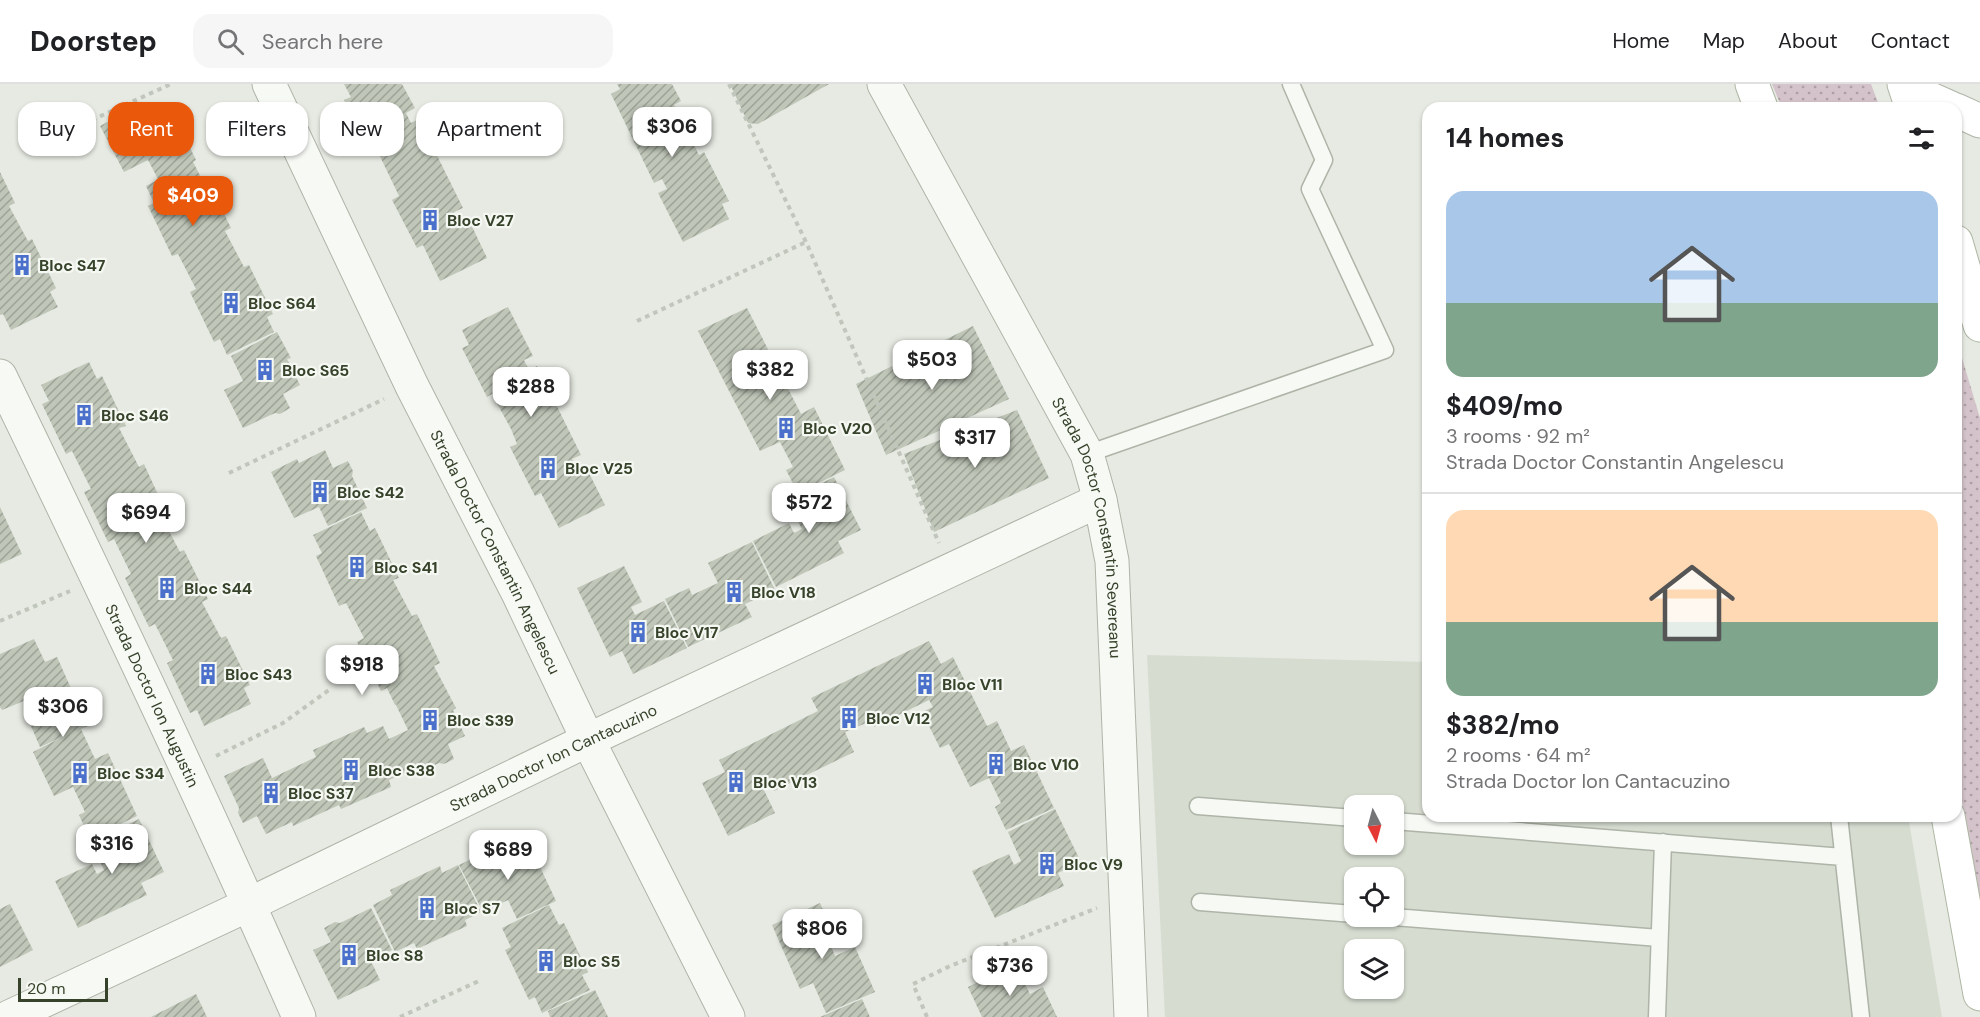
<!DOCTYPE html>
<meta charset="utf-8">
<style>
:root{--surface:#fff;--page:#f6f6f6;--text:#202124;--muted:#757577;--line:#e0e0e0;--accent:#ea580c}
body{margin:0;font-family:"DM Sans",sans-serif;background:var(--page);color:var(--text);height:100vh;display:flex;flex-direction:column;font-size:22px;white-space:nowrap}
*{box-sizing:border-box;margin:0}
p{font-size:20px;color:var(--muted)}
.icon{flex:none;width:33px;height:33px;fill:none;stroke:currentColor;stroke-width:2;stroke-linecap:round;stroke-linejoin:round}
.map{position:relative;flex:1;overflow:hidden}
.panel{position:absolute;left:1422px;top:18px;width:540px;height:720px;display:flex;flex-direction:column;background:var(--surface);border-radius:18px;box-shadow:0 2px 4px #0004}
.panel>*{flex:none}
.banner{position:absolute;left:18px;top:18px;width:570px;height:54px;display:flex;gap:12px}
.needle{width:39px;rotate:174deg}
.fabs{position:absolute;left:1344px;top:711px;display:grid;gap:12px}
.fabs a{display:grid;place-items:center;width:60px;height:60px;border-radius:12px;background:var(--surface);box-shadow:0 2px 4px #0004;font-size:30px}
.scale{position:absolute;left:18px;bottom:15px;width:90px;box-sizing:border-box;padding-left:6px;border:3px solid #36422a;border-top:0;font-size:16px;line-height:21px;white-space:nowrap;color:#36422a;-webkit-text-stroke:4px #f5f8f2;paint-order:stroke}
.price{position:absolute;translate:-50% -51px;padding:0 14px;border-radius:12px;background:#fff;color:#222;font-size:20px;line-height:39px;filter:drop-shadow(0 2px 3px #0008)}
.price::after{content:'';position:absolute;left:50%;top:36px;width:18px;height:14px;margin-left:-9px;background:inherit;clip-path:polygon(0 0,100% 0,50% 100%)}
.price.current{background:var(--accent);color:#fff}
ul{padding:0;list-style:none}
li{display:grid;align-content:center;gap:12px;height:318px;padding:0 24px}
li+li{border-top:2px solid var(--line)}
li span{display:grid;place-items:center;height:186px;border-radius:18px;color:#555}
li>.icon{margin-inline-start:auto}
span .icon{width:108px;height:108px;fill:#fffc;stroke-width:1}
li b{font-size:26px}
h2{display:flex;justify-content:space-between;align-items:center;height:72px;padding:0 24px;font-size:26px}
.tag{padding:0 21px;border-radius:18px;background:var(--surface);box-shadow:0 2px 4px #0004;font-size:21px;line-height:54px}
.tag.current{background:var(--accent);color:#fff}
header{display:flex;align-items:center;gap:36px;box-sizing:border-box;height:84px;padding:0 30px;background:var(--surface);border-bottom:2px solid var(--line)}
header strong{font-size:28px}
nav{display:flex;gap:33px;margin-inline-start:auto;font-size:21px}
.search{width:420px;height:54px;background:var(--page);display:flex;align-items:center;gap:15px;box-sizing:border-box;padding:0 21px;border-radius:18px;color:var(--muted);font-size:22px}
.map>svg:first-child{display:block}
.built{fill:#d6dcd0;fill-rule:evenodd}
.grass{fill:url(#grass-dots)}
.building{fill:url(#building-hatch)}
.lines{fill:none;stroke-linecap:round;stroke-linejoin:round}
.lane-casing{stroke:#aeb4a7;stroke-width:19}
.street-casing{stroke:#aeb4a7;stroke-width:35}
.secondary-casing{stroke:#aeb4a7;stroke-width:35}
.primary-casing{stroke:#acb6a2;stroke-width:35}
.path{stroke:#c1c6bc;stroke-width:4;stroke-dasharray:4.5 4.5;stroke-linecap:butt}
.lane{stroke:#f7f9f5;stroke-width:16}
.street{stroke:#f7f9f5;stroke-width:33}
.secondary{stroke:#fff;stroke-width:33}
.primary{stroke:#fff;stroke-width:33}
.labels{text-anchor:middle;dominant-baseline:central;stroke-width:4.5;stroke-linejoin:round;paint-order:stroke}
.poi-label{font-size:16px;font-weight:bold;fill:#36422a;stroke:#f5f8f2;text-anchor:start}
.street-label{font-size:16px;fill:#36422a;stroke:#f5f8f2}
</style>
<header>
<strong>Doorstep</strong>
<div class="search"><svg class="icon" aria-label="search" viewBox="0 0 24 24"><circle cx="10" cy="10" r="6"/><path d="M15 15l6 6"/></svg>Search here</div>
<nav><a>Home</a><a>Map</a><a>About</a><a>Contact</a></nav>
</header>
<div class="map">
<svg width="1980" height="933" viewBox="0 0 1980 933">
<defs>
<pattern id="grass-dots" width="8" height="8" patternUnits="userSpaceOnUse" patternTransform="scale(1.5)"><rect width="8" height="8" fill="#d4c3ca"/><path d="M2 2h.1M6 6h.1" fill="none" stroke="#ada0a4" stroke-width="1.8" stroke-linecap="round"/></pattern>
<pattern id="building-hatch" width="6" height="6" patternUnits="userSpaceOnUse" patternTransform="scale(1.5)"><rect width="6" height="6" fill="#c0c7b9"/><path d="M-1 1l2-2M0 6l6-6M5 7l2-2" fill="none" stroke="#9da397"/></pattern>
</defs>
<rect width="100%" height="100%" fill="#e6eae2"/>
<path class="built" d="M1147,571L1428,578V732H1908L1942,933H1165ZM1354,722H1394V760H1354ZM1354,794H1394V832H1354ZM1354,866H1394V904H1354Z"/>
<path class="grass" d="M1772,0H1871L1880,24H1782Z
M1956,254L1980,334V815L1956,685Z"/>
<path class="building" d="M344,0H402L415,24L406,29L411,39L419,35L463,124L454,128L459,138L468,134L487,174L440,197L423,161L417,164L392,116L399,112L375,62L369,65L344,16L351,13Z
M617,0H672L681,17L674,21L681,36L699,71L704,68L729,117L722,120L729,135L683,158L658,109L667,105L662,95L654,99L611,10L620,5Z
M730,0H829L758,40L748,39Z
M154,19L162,37L177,29L182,40L181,45L196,76L193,78L203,97L207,95L231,144L225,147L244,183L249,181L273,230L267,233L274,248L227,271L220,255L214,258L190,208L196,205L178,170L172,172L148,122L154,119L146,102L165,92L158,95L148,76L124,88L100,42L126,28L128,32Z
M0,88L15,119L9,122L28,157L32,155L56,204L50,208L58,223L11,246L3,230L0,231Z
M508,223L533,272L524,276L529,286L537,282L581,371L572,375L577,386L585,381L605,421L559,444L541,409L535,412L510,363L517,360L511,345L492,310L487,313L462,264L469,261L462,246Z
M747,224L801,330L814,323L845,386L798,409L786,386L793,383L780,358L760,367L698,247Z
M973,242L1009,315L886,371L856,300Z
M277,248L291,274L287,275L300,301L283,310L290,324L280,330L275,329L243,344L224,306L243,297L231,272Z
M89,278L97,295L102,292L126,342L119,344L139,383L144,380L167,430L161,432L180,468L184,466L208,515L202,518L221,554L226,552L250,601L244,604L251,620L204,642L197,626L190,629L167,579L173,576L155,540L149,543L125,494L131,490L114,455L108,458L84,408L91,405L72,367L66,370L42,320L49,317L41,301Z
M1017,326L1049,394L934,448L904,370Z
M325,366L333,384L348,377L353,387L352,392L367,424L328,442L319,423L294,434L271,388L297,375L299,379Z
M834,393L861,446L838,457L844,469L776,503L753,457L789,439L794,449L802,445L787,417Z
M0,423L22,470L0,480Z
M361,428L370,447L375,444L399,494L393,496L412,532L417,530L440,579L434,582L456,624L453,626L465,652L448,660L454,675L444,680L439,679L407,694L405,689L389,696L391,703L341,725L339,721L293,742L292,738L266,750L257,732L243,739L238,729L239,724L224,692L263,674L272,694L316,673L313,666L364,643L367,649L383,642L389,655L408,646L396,621L398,619L395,621L387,604L381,607L357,558L364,554L346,519L339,522L316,472L322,469L313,451Z
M752,458L775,506L745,520L752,533L688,563L665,515L689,504L692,511L718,499L708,479Z
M624,482L642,518L631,523L635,531L664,517L687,564L633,590L622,567L610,573L577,504Z
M34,555L45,578L57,573L88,642L81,645L95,675L108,669L137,732L90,755L79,731L85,728L73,703L54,712L33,668L64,652L40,663L24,626L34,621L31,614L2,626L0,623V570Z
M929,557L941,580L953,573L987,642L997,637L1011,667L1024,661L1054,724L1006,746L995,723L1001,719L989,694L970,703L949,660L940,664L922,628L933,623L929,616L874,643L871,637L845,648L854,668L774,707L769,696L761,700L775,729L728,752L702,699L725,688L719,676L818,627L811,614Z
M1055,725L1081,778L1058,789L1064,802L995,834L972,787L1009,770L1014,781L1021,777L1008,748Z
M139,735L164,788L141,799L147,811L78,844L55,797L92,780L97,790L104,786L91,758Z
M513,759L522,777L536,770L542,780L541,785L556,817L517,835L508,816L483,828L459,781L486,768L488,772Z
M458,781L481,828L465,836L467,842L417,865L414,859L395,868L373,821L392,811L390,806L440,782L442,789Z
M820,819L831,844L824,846L835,872L855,863L875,908L826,929L813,899L800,905L772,841Z
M10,820L33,866L0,883V825Z
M549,821L559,841L564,839L588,888L582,891L590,906L542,929L535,913L529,916L505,866L511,863L502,844Z
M371,824L392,866L371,877L380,896L338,916L313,866L331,858L324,844L335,838L340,839Z
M1015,880L1030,910L1043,903L1057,933H982L968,903Z
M595,906L608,933H550L548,927Z
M196,910L207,933H151Z
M862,915L870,933H820Z"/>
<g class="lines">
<defs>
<path id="lane" d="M1087,370L1385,266L1310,105L1324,76L1291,0
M1198,722L1354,734
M1839,732L1861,933
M1394,737L1843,773
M1200,818L1354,830
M1381,832L1659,854
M1657,933L1663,758"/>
<g id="street">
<path id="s1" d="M269,0L412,302L518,509L588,656L728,933"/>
<path id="s2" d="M884,0L1087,370L1100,416L1112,477L1131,933"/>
<path id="s3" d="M0,292C103,504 204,717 299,933"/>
<path id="s4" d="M9,933L250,820L588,656L1100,416"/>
</g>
<path id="secondary" d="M1906,4L1951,24
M1956,26L1980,37"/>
<path id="primary" d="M1752,0L1761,24
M1904,0L1912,24
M1956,158L1980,241
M1948,732L1980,910"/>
</defs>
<use href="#lane" class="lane-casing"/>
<use href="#street" class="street-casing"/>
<use href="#secondary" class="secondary-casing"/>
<use href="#primary" class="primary-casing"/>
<path class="path" d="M729,0L806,158L939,459
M59,51L171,0
M637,237L806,158
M229,389L384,315
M0,537L70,507
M216,672L283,639L329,606
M400,933L479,897
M927,933L913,900L950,882L1097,824"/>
<use href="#lane" class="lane"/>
<use href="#street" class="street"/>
<use href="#secondary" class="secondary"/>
<use href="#primary" class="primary"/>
</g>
<defs>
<symbol id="building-bare" viewBox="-9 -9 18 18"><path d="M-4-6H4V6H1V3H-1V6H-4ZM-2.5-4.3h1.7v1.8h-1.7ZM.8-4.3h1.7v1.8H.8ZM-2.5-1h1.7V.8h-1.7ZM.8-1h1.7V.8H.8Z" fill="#4a70cc" stroke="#f5f8f2" stroke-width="2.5" paint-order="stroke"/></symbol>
</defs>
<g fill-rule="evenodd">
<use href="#building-bare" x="415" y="121" width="30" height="30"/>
<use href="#building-bare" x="7" y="166" width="30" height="30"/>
<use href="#building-bare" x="216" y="204" width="30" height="30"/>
<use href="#building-bare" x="250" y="271" width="30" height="30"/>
<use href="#building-bare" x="69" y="316" width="30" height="30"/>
<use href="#building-bare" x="771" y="329" width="30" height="30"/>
<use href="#building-bare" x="533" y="369" width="30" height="30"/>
<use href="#building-bare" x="305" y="393" width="30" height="30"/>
<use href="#building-bare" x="342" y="468" width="30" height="30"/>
<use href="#building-bare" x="152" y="489" width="30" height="30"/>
<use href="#building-bare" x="719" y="493" width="30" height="30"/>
<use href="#building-bare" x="623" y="533" width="30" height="30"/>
<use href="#building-bare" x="193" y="575" width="30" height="30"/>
<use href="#building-bare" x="910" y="585" width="30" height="30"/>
<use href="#building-bare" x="834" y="619" width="30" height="30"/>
<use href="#building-bare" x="415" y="621" width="30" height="30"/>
<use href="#building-bare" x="981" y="665" width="30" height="30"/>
<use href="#building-bare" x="336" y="671" width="30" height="30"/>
<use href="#building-bare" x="65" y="674" width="30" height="30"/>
<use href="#building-bare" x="721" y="683" width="30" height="30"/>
<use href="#building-bare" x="256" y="694" width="30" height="30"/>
<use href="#building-bare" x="1032" y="765" width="30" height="30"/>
<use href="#building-bare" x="412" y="809" width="30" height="30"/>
<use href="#building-bare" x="334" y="856" width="30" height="30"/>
<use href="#building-bare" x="531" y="862" width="30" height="30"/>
</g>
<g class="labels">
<g class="poi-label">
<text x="447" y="136">Bloc V27</text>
<text x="39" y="181">Bloc S47</text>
<text x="248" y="219">Bloc S64</text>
<text x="282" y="286">Bloc S65</text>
<text x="101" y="331">Bloc S46</text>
<text x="803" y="344">Bloc V20</text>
<text x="565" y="384">Bloc V25</text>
<text x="337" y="408">Bloc S42</text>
<text x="374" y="483">Bloc S41</text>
<text x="184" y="504">Bloc S44</text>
<text x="751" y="508">Bloc V18</text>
<text x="655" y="548">Bloc V17</text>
<text x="225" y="590">Bloc S43</text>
<text x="942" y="600">Bloc V11</text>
<text x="866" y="634">Bloc V12</text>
<text x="447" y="636">Bloc S39</text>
<text x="1013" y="680">Bloc V10</text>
<text x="368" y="686">Bloc S38</text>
<text x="97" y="689">Bloc S34</text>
<text x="753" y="698">Bloc V13</text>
<text x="288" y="709">Bloc S37</text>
<text x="1064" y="780">Bloc V9</text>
<text x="444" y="824">Bloc S7</text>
<text x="366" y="871">Bloc S8</text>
<text x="563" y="877">Bloc S5</text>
</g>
<g class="street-label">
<text stroke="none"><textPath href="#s2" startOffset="494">Strada Doctor Constantin Severeanu</textPath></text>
<text stroke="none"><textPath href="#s1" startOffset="520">Strada Doctor Constantin Angelescu</textPath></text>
<text stroke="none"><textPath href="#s3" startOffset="354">Strada Doctor Ion Augustin</textPath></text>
<text stroke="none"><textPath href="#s4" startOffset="603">Strada Doctor Ion Cantacuzino</textPath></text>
</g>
</g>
</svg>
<div class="fabs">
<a><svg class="needle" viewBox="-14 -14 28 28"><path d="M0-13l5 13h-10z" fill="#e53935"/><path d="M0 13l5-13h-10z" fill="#757577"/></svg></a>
<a><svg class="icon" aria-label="locate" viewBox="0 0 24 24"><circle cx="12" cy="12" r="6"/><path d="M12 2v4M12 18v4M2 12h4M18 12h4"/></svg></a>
<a><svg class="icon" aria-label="layers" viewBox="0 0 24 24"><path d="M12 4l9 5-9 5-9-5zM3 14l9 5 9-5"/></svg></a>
</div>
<div class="scale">20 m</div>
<b class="price" style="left:672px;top:74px">$306</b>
<b class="price current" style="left:193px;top:143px">$409</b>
<b class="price" style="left:932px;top:307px">$503</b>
<b class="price" style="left:770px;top:317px">$382</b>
<b class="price" style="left:531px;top:334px">$288</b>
<b class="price" style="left:975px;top:385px">$317</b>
<b class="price" style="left:809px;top:450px">$572</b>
<b class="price" style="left:146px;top:460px">$694</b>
<b class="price" style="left:362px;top:612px">$918</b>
<b class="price" style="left:63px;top:654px">$306</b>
<b class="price" style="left:112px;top:791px">$316</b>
<b class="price" style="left:508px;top:797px">$689</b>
<b class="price" style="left:822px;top:876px">$806</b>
<b class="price" style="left:1010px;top:913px">$736</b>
<div class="banner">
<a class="tag">Buy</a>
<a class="tag current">Rent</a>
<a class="tag">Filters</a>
<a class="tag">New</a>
<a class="tag">Apartment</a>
</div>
<section class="panel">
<h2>14 homes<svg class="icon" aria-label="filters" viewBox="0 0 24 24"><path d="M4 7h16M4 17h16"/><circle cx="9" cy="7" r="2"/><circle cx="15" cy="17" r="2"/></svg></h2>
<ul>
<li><span style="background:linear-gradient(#a9c7e8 60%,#7fa58c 0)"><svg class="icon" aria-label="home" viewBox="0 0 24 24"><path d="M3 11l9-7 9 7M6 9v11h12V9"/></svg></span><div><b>$409/mo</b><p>3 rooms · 92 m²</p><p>Strada Doctor Constantin Angelescu</p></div></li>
<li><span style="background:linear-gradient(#ffd9b3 60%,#7fa58c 0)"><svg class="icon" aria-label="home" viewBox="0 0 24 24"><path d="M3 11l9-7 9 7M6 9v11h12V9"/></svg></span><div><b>$382/mo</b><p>2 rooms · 64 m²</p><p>Strada Doctor Ion Cantacuzino</p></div></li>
</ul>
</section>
</div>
